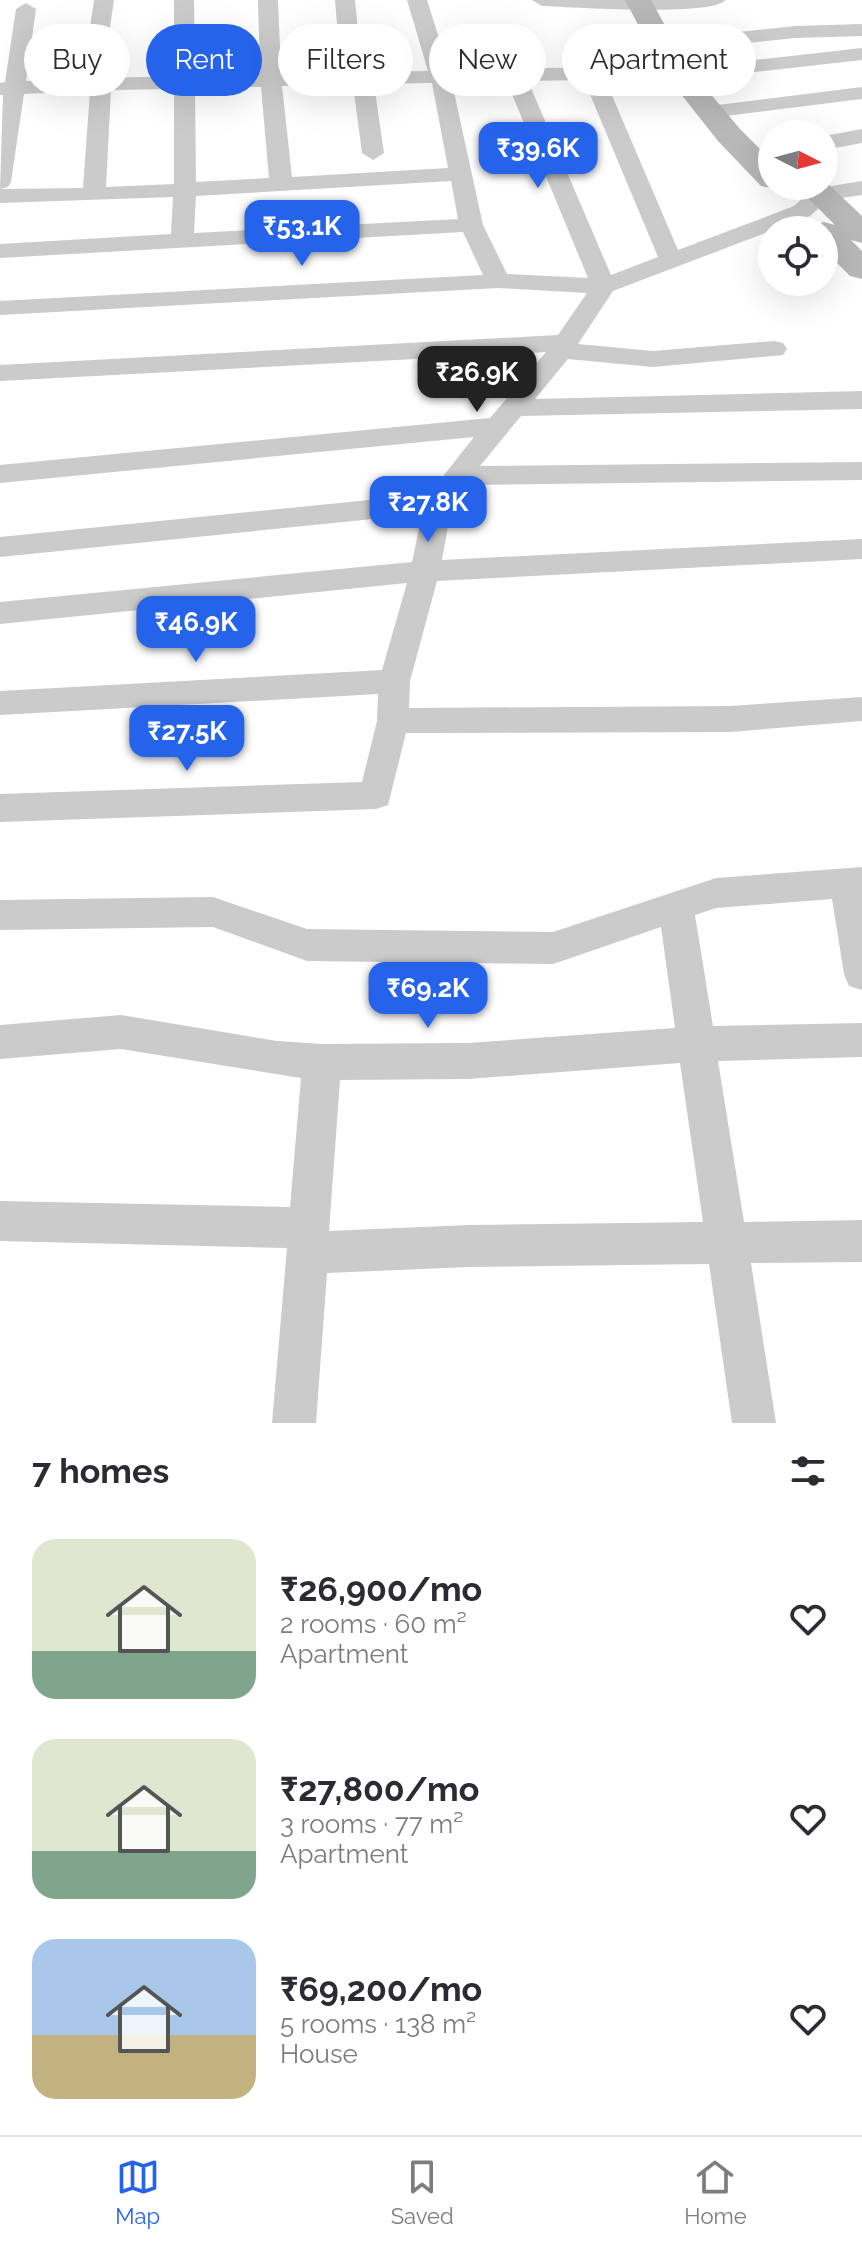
<!DOCTYPE html>
<meta charset="utf-8">
<style>
:root{--surface:#fff;--page:#f7f7f7;--text:#2b2b33;--muted:#7c7c81;--line:#e1e1e2;--accent:#2563eb}
body{margin:0;font-family:Raleway,sans-serif;background:var(--page);color:var(--text);height:100vh;display:flex;flex-direction:column;font-size:30px;white-space:nowrap}
*{box-sizing:border-box;margin:0}
p{font-size:26px;color:var(--muted)}
.icon{flex:none;width:44px;height:44px;fill:none;stroke:currentColor;stroke-width:2;stroke-linecap:round;stroke-linejoin:round}
.map{position:relative;height:1423px;overflow:hidden}
.side{display:flex;flex-direction:column;background:var(--surface);flex:1}
.side>*{flex:none}
.hud{position:absolute;left:24px;top:24px;width:814px;height:72px;display:flex;gap:16px}
.needle{width:52px;rotate:96deg}
.buttons{position:absolute;left:758px;top:120px;display:grid;gap:16px}
.buttons a{display:grid;place-items:center;width:80px;height:80px;border-radius:50%;background:var(--surface);box-shadow:0 8px 32px #0002;font-size:40px}
.price{position:absolute;translate:-50% -68px;padding:0 18px;border-radius:16px;background:var(--accent);color:#fff;font-size:26px;line-height:52px;filter:drop-shadow(0 2px 4px #0008)}
.price::after{content:'';position:absolute;left:50%;top:48px;width:24px;height:18px;margin-left:-12px;background:inherit;clip-path:polygon(0 0,100% 0,50% 100%)}
.price.active{background:#222;color:#fff}
ul{padding:0;list-style:none}
li{display:flex;align-items:center;gap:24px;height:200px;padding:0 32px}
li span{display:grid;place-items:center;flex:none;width:224px;height:160px;border-radius:24px;color:#555}
li>.icon{margin-inline-start:auto}
span .icon{width:96px;height:96px;fill:#fffc;stroke-width:1}
li b{font-size:34px}
h2{display:flex;justify-content:space-between;align-items:center;height:96px;padding:0 32px;font-size:34px}
.chip{padding:0 28px;border-radius:36px;background:var(--surface);box-shadow:0 8px 32px #0002;font-size:28px;line-height:72px}
.chip.active{background:var(--accent);color:#fff}
.tab-bar{display:flex;justify-content:space-around;align-items:center;height:112px;border-top:2px solid var(--line);background:var(--surface);font-size:22px;color:var(--muted)}
.tab-bar a{display:grid;justify-items:center;gap:4px}
.tab-bar .active{color:var(--accent)}
.map>svg:first-child{display:block}
.lines{fill:none;stroke-linecap:round;stroke-linejoin:round}
.street{fill:#cbcbcb;fill-rule:evenodd}
.secondary{fill:#b8b8b8;fill-rule:evenodd}
</style>
<div class="map">
<svg width="862" height="1423" viewBox="0 0 862 1423">
<rect width="100%" height="100%" fill="#fff"/>
<g class="lines">
<path class="street" d="M94,0H114L104,68L109,78L174,76V0H194L195,76L260,74L258,0H278L281,74L341,73L335,0H355L362,72L428,71L407,0H427L449,70L711,65L862,48V60L711,77L605,79L678,250L794,206L813,189L862,181V195L828,200L810,216L613,291L578,344L653,351L774,341L783,343L787,349L783,355L653,367L568,359L535,399L862,391V409L521,416L480,466L862,462V480L465,485L452,504L442,560L862,539V559L437,581L410,681L409,708L730,706L862,697V721L730,732L406,733L388,805L376,809L0,822V794L362,782L377,721L378,694L0,715V691L382,670L407,583L0,624V602L412,562L422,514L0,557V537L429,494L474,437L0,483V465L490,418L546,352L0,381V365L558,335L587,293L498,288L0,315V301L483,275L463,232L0,258V244L171,234L173,197L0,203V189L83,188L90,91L24,94L11,182L8,187L0,189L3,95H0V83L5,82L16,9L26,3L36,9L26,81L88,78L84,68ZM584,80L658,257L611,275L528,81ZM507,82L588,278L507,274L483,225L452,83ZM432,83L448,168L292,177L282,86L353,85L362,153L373,160L384,153L374,84ZM261,87L269,178L196,182L195,88ZM174,89V184L106,187L111,90ZM451,181L458,219L194,233L196,196Z
M532,0H726C710,17 571,7 542,6Z
M862,24V36L795,38L664,52L654,46L664,40L795,26Z
M862,87V99L709,118L698,112L709,106Z
M862,129V143L824,150V136Z
M862,867V990L849,986L844,974L832,899L716,908L695,915L713,1026L862,1023V1057L718,1061L744,1222L862,1220V1262L751,1263L776,1423H732L709,1264L469,1267L327,1273L316,1423H272L287,1248L0,1241V1201L290,1207L301,1078L121,1049L0,1059V1025L121,1015L277,1041L322,1044L468,1043L675,1028L661,927L553,964L307,961L213,927L0,930V900L213,897L307,929L553,932L716,878ZM680,1063L703,1222L469,1225L329,1231L340,1080L468,1079Z"/>
<path class="secondary" d="M625,0H651L688,67L740,129L772,161V186H781L772,188L761,186L718,141L662,70Z
M824,180L862,216V243L851,240L862,251V279L850,276L824,250V230H809L813,225L824,222L835,225L796,186H824Z"/>
</g>
</svg>
<div class="buttons">
<a><svg class="needle" viewBox="-14 -14 28 28"><path d="M0-13l5 13h-10z" fill="#e53935"/><path d="M0 13l5-13h-10z" fill="#7c7c81"/></svg></a>
<a><svg class="icon" aria-label="locate" viewBox="0 0 24 24"><circle cx="12" cy="12" r="6"/><path d="M12 2v4M12 18v4M2 12h4M18 12h4"/></svg></a>
</div>
<b class="price" style="left:538px;top:190px">₹39.6K</b>
<b class="price" style="left:302px;top:268px">₹53.1K</b>
<b class="price active" style="left:477px;top:414px">₹26.9K</b>
<b class="price" style="left:428px;top:544px">₹27.8K</b>
<b class="price" style="left:196px;top:664px">₹46.9K</b>
<b class="price" style="left:187px;top:773px">₹27.5K</b>
<b class="price" style="left:428px;top:1030px">₹69.2K</b>
<div class="hud">
<a class="chip">Buy</a>
<a class="chip active">Rent</a>
<a class="chip">Filters</a>
<a class="chip">New</a>
<a class="chip">Apartment</a>
</div>
</div>
<section class="side">
<h2>7 homes<svg class="icon" aria-label="filters" viewBox="0 0 24 24"><path d="M4 7h16M4 17h16"/><circle cx="9" cy="7" r="2"/><circle cx="15" cy="17" r="2"/></svg></h2>
<ul>
<li><span style="background:linear-gradient(#dfe7d0 70%,#7fa58c 0)"><svg class="icon" aria-label="home" viewBox="0 0 24 24"><path d="M3 11l9-7 9 7M6 9v11h12V9"/></svg></span><div><b>₹26,900/mo</b><p>2 rooms · 60 m²</p><p>Apartment</p></div><svg class="icon" aria-label="heart" viewBox="0 0 24 24"><path d="M12 20l-8-8c-3-5 5-10 8-4 3-6 11-1 8 4z"/></svg></li>
<li><span style="background:linear-gradient(#dfe7d0 70%,#7fa58c 0)"><svg class="icon" aria-label="home" viewBox="0 0 24 24"><path d="M3 11l9-7 9 7M6 9v11h12V9"/></svg></span><div><b>₹27,800/mo</b><p>3 rooms · 77 m²</p><p>Apartment</p></div><svg class="icon" aria-label="heart" viewBox="0 0 24 24"><path d="M12 20l-8-8c-3-5 5-10 8-4 3-6 11-1 8 4z"/></svg></li>
<li><span style="background:linear-gradient(#a9c7e8 60%,#c2b280 0)"><svg class="icon" aria-label="home" viewBox="0 0 24 24"><path d="M3 11l9-7 9 7M6 9v11h12V9"/></svg></span><div><b>₹69,200/mo</b><p>5 rooms · 138 m²</p><p>House</p></div><svg class="icon" aria-label="heart" viewBox="0 0 24 24"><path d="M12 20l-8-8c-3-5 5-10 8-4 3-6 11-1 8 4z"/></svg></li>
</ul>
</section>
<nav class="tab-bar">
<a class="active"><svg class="icon" aria-label="map" viewBox="0 0 24 24"><path d="M3 6l6-2 6 2 6-2v14l-6 2-6-2-6 2zM9 4v14M15 6v14"/></svg>Map</a>
<a><svg class="icon" aria-label="saved" viewBox="0 0 24 24"><path d="M7 4h10v16l-5-4-5 4z"/></svg>Saved</a>
<a><svg class="icon" aria-label="home" viewBox="0 0 24 24"><path d="M3 11l9-7 9 7M6 9v11h12V9"/></svg>Home</a>
</nav>
